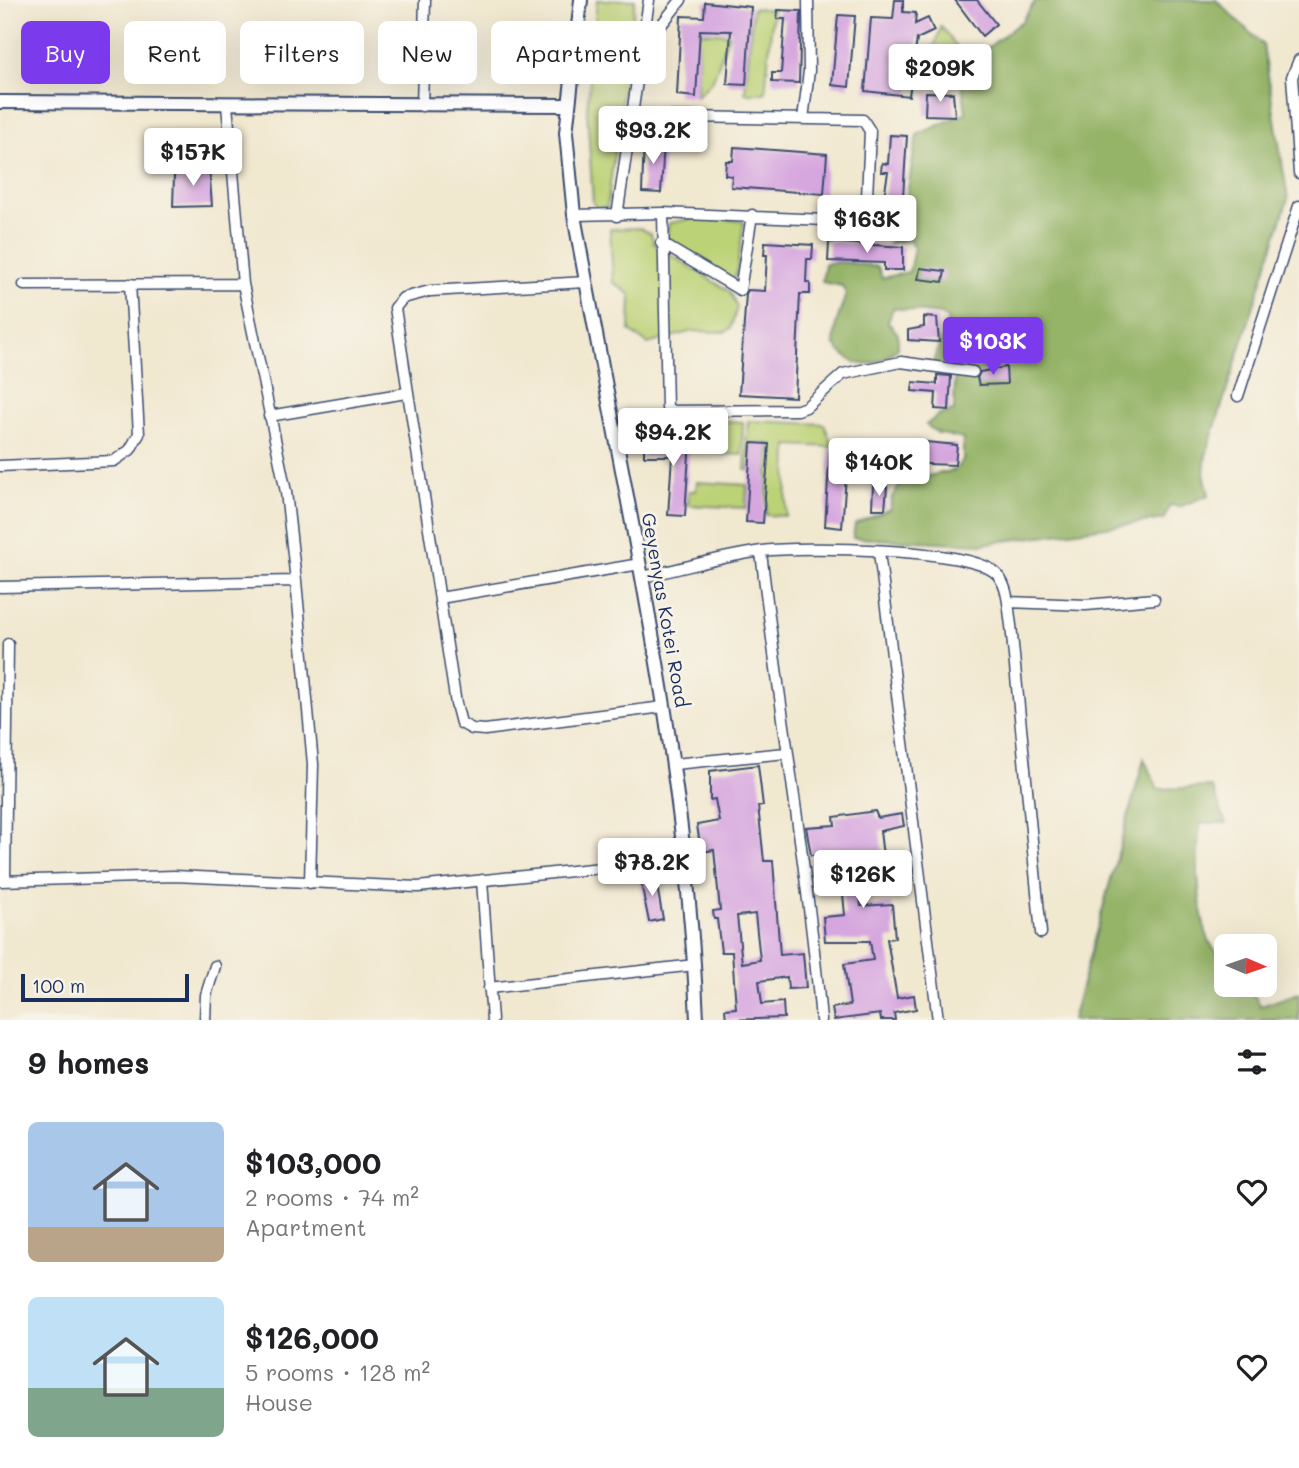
<!DOCTYPE html>
<meta charset="utf-8">
<style>
:root{--surface:#fff;--page:#f2f2f2;--text:#202124;--muted:#757577;--accent:#7c3aed}
body{margin:0;font-family:Mali,sans-serif;background:var(--page);color:var(--text);height:100vh;display:flex;flex-direction:column;font-size:26px;white-space:nowrap}
*{box-sizing:border-box;margin:0}
p{font-size:23px;color:var(--muted)}
.icon{flex:none;width:38px;height:38px;fill:none;stroke:currentColor;stroke-width:2;stroke-linecap:round;stroke-linejoin:round}
.map{position:relative;height:1020px;overflow:hidden}
.side{display:flex;flex-direction:column;background:var(--surface);flex:1}
.side>*{flex:none}
.top-card{position:absolute;left:21px;top:21px;width:700px;height:63px;display:flex;gap:14px}
.needle{width:46px;rotate:92deg}
.controls{position:absolute;left:1214px;top:934px;display:grid;gap:14px}
.controls a{display:grid;place-items:center;width:63px;height:63px;border-radius:10px;background:var(--surface);box-shadow:0 7px 28px #0002;font-size:35px}
.scale{position:absolute;left:21px;bottom:18px;width:168px;box-sizing:border-box;padding-left:7px;border:4px solid #1b2f5e;border-top:0;font-size:19px;line-height:24px;white-space:nowrap;color:#1b2f5e;-webkit-text-stroke:5px #f7f3e8;paint-order:stroke}
.price{position:absolute;translate:-50% -60px;padding:0 16px;border-radius:7px;background:#fff;color:#222;font-size:23px;line-height:46px;filter:drop-shadow(0 2px 4px #0008)}
.price::after{content:'';position:absolute;left:50%;top:42px;width:21px;height:16px;margin-left:-10px;background:inherit;clip-path:polygon(0 0,100% 0,50% 100%)}
.price.active{background:var(--accent);color:#fff}
ul{padding:0;list-style:none}
li{display:flex;align-items:center;gap:21px;height:175px;padding:0 28px}
li span{display:grid;place-items:center;flex:none;width:196px;height:140px;border-radius:10px;color:#555}
li>.icon{margin-inline-start:auto}
span .icon{width:84px;height:84px;fill:#fffc;stroke-width:1}
li b{font-size:30px}
h2{display:flex;justify-content:space-between;align-items:center;height:84px;padding:0 28px;font-size:30px}
.chip{padding:0 24px;border-radius:10px;background:var(--surface);box-shadow:0 7px 28px #0002;font-size:24px;line-height:63px}
.chip.active{background:var(--accent);color:#fff}
.map>svg:first-child{display:block}
.green{fill:#bcd276;stroke:#6c806a;stroke-width:2}
.forest{fill:#95b467;stroke:#587262;stroke-width:2}
.building{fill:#d6a6df;fill-rule:evenodd}
.lines{fill:none;stroke-linecap:round;stroke-linejoin:round}
.minor-casing{stroke:#3b4b6f;stroke-width:13}
.tertiary-casing{stroke:#3b4b6f;stroke-width:16}
.minor{stroke:#fff;stroke-width:10}
.tertiary{stroke:#fff;stroke-width:12}
.labels{text-anchor:middle;dominant-baseline:central;stroke-width:5;stroke-linejoin:round;paint-order:stroke}
.street-label{font-size:19px;fill:#1b2f5e;stroke:#f7f3e8}
</style>
<div class="map">
<svg width="1299" height="1020" viewBox="0 0 1299 1020">
<rect width="100%" height="100%" fill="#f7f3e8"/>
<filter id="ink" filterUnits="userSpaceOnUse"><feTurbulence type="fractalNoise" baseFrequency=".0143" numOctaves="2"/><feDisplacementMap in="SourceGraphic" scale="14" xChannelSelector="R" yChannelSelector="G"/><feConvolveMatrix kernelMatrix="1 2 1 2 8 2 1 2 1" color-interpolation-filters="sRGB"/></filter>
<filter id="wash" filterUnits="userSpaceOnUse"><feTurbulence type="fractalNoise" baseFrequency=".00686" numOctaves="4" result="noise"/><feDisplacementMap in="SourceGraphic" scale="28" xChannelSelector="R" yChannelSelector="G"/><feGaussianBlur stdDeviation="1.57" result="paint"/><feColorMatrix in="noise" values="0 0 0 0 0 0 0 0 0 0 0 0 0 0 0 0 0 1.4 0 .05"/><feComposite in="paint" operator="in"/></filter>
<g filter="url(#wash)">
<rect width="100%" height="100%" fill="#f1e8d0"/>
<path class="green" d="M597,0H635L607,207L597,208L593,203L587,111Z
M753,8L773,10L765,93H745Z
M941,26L963,55L926,76C924,56 939,44 941,26Z
M699,32L729,34L713,80L697,96Z
M706,216L744,222L736,275L732,280L725,279L666,239L669,223Z
M640,228L651,234L654,244L730,292L737,307L731,328L725,332L692,331L648,344L630,331L631,295L613,282L610,229Z
M693,421L714,422L713,447L710,451H692Z
M724,421L743,422L742,455L722,454Z
M748,421L824,424L833,447L788,445L786,516L766,515L770,444L751,443L749,470H745Z
M697,482L747,485L746,508L688,505L689,491H696Z"/>
<path class="forest" d="M1036,0H1216L1263,45L1288,199L1206,455L1204,473L1209,495L1179,507L1170,505L1164,519L982,544L853,538L855,524L890,509L892,497L902,482L955,470L963,460V439L938,433L926,425L940,414L954,411L955,378L933,364C936,348 945,337 948,320L941,314L893,308L888,322L898,334V348C873,370 855,371 834,344L836,324L846,294L842,286L822,282L825,264L842,262L878,267L882,278L909,272L914,248L909,240L889,243L906,223L907,194L917,135L966,113L962,84H941L1022,21Z
M1144,759L1158,789L1212,787L1226,823H1201C1195,850 1197,927 1214,949C1217,953 1223,956 1227,960V985H1247L1261,1006L1299,993V1020H1072Z"/>
<g id="blocks">
<path class="building" d="M895,0H903V12L916,13L915,24L928,18L934,31L917,39L909,96L865,91L871,18L893,19Z
M955,0H977L996,24L982,36Z
M705,2L751,7L746,85L727,84L731,31L700,30L696,97L677,95L681,16L704,17Z
M778,10L801,11L799,83L772,82V73H781L785,19H777Z
M838,15L855,16L849,87L832,85Z
M926,92L953,93L955,116L925,115Z
M890,135L907,136L902,212L894,214L882,210L888,172H881L882,163L888,164Z
M644,140L664,141L661,193L642,192Z
M734,147L827,154L824,194L731,187L732,176L725,175L726,161H733Z
M209,167L212,206L173,207L174,176L181,170Z
M765,242L813,245L812,259H807L806,282L810,283V294H800L795,397L739,394L746,294L748,290L765,291L767,255H764Z
M829,242L903,247V270H884V263L828,261Z
M920,268L945,271L943,282L918,279Z
M924,317L937,318L939,342L908,340V330L924,327Z
M1006,367L1007,384L979,385L977,378L980,372Z
M937,375L951,376L949,410L935,409L936,393L912,391L913,382L937,384Z
M644,437L690,438L685,516L668,515L672,456H644Z
M915,441L957,445L955,465L900,463L901,452L915,453Z
M751,443L769,444L763,523L746,522Z
M830,449L848,450L842,528L825,526Z
M873,486L887,487L885,509H872Z
M758,765L763,806H758L764,861H773L780,955L803,953L806,988L788,989L787,977L759,981L762,1004L783,1002L784,1018L726,1020L725,1009L736,1008L732,952H721L717,919H714L713,911L720,910L714,850L701,852L697,825L719,821L715,799L710,800V771ZM755,914L760,960L742,963L737,916Z
M875,811L878,818L902,814L904,826L880,831L883,856L895,854L896,861L901,860L900,890L886,891L884,877L858,879L861,906L892,904L895,938L887,939L897,998L914,995L916,1009L894,1013L895,1020H881L880,1014L834,1020L832,1008L850,1005L844,964L873,960L870,941H825L823,917L845,915L843,894L841,880L836,881L833,854L811,855L806,827L835,825L834,817Z
M655,875L663,919L649,922L640,878Z"/>
</g>
</g>
<g filter="url(#ink)">
<use href="#blocks" fill-opacity="0" stroke="#3b4b6f" stroke-width="2"/>
<g class="lines">
<defs>
<path id="minor" d="M642,41L658,29L681,0
M1299,60L1292,77L1299,173
M227,105L243,284L286,492L296,581L313,764L310,883
M422,106L425,0
M803,119L809,71L808,0
M663,213L667,408L673,411L798,410L806,407L843,374L871,368L901,362L973,372
M574,215L663,213L826,220L866,219L870,131L863,120L631,116
M617,216L649,0
M661,243L740,290L752,215
M586,282L430,291L403,298L395,308L456,704L461,723L472,729L485,730L663,707
M24,285L243,284
M1238,396L1299,206
M269,416L406,393
M0,466L114,461L130,450L139,434L130,284
M761,552C779,708 807,863 821,1020
M879,552L938,1020
M642,577C682,569 722,556 762,551C803,546 963,548 993,571C1009,582 1008,608 1011,625L1041,933
M0,587L296,581
M440,598L640,564
M1008,602L1086,605L1154,599
M674,764L786,753
M5,880L8,644
M482,880L492,1020
M0,881L174,876L418,887L687,859
M489,988L695,965
M205,1020L206,995L215,966"/>
<path id="tertiary" d="M581,0L566,133L574,215C621,482 686,748 697,1020
M0,102L569,105"/>
</defs>
<use href="#minor" class="minor-casing"/>
<use href="#tertiary" class="tertiary-casing"/>
<use href="#minor" class="minor"/>
<use href="#tertiary" class="tertiary"/>
</g>
</g>
<g class="labels">
<g class="street-label">
<text transform="translate(666 610) rotate(80)">Geyenyas Kotei Road</text>
</g>
</g>
</svg>
<div class="controls">
<a><svg class="needle" viewBox="-14 -14 28 28"><path d="M0-13l5 13h-10z" fill="#e53935"/><path d="M0 13l5-13h-10z" fill="#757577"/></svg></a>
</div>
<div class="scale">100 m</div>
<b class="price" style="left:940px;top:104px">$209K</b>
<b class="price" style="left:653px;top:166px">$93.2K</b>
<b class="price" style="left:193px;top:188px">$157K</b>
<b class="price" style="left:867px;top:255px">$163K</b>
<b class="price active" style="left:993px;top:377px">$103K</b>
<b class="price" style="left:673px;top:468px">$94.2K</b>
<b class="price" style="left:879px;top:498px">$140K</b>
<b class="price" style="left:652px;top:898px">$78.2K</b>
<b class="price" style="left:863px;top:910px">$126K</b>
<div class="top-card">
<a class="chip active">Buy</a>
<a class="chip">Rent</a>
<a class="chip">Filters</a>
<a class="chip">New</a>
<a class="chip">Apartment</a>
</div>
</div>
<section class="side">
<h2>9 homes<svg class="icon" aria-label="filters" viewBox="0 0 24 24"><path d="M4 7h16M4 17h16"/><circle cx="9" cy="7" r="2"/><circle cx="15" cy="17" r="2"/></svg></h2>
<ul>
<li><span style="background:linear-gradient(#a9c7e8 75%,#b9a48a 0)"><svg class="icon" aria-label="home" viewBox="0 0 24 24"><path d="M3 11l9-7 9 7M6 9v11h12V9"/></svg></span><div><b>$103,000</b><p>2 rooms · 74 m²</p><p>Apartment</p></div><svg class="icon" aria-label="heart" viewBox="0 0 24 24"><path d="M12 20l-8-8c-3-5 5-10 8-4 3-6 11-1 8 4z"/></svg></li>
<li><span style="background:linear-gradient(#bfe0f5 65%,#7fa58c 0)"><svg class="icon" aria-label="home" viewBox="0 0 24 24"><path d="M3 11l9-7 9 7M6 9v11h12V9"/></svg></span><div><b>$126,000</b><p>5 rooms · 128 m²</p><p>House</p></div><svg class="icon" aria-label="heart" viewBox="0 0 24 24"><path d="M12 20l-8-8c-3-5 5-10 8-4 3-6 11-1 8 4z"/></svg></li>
</ul>
</section>
